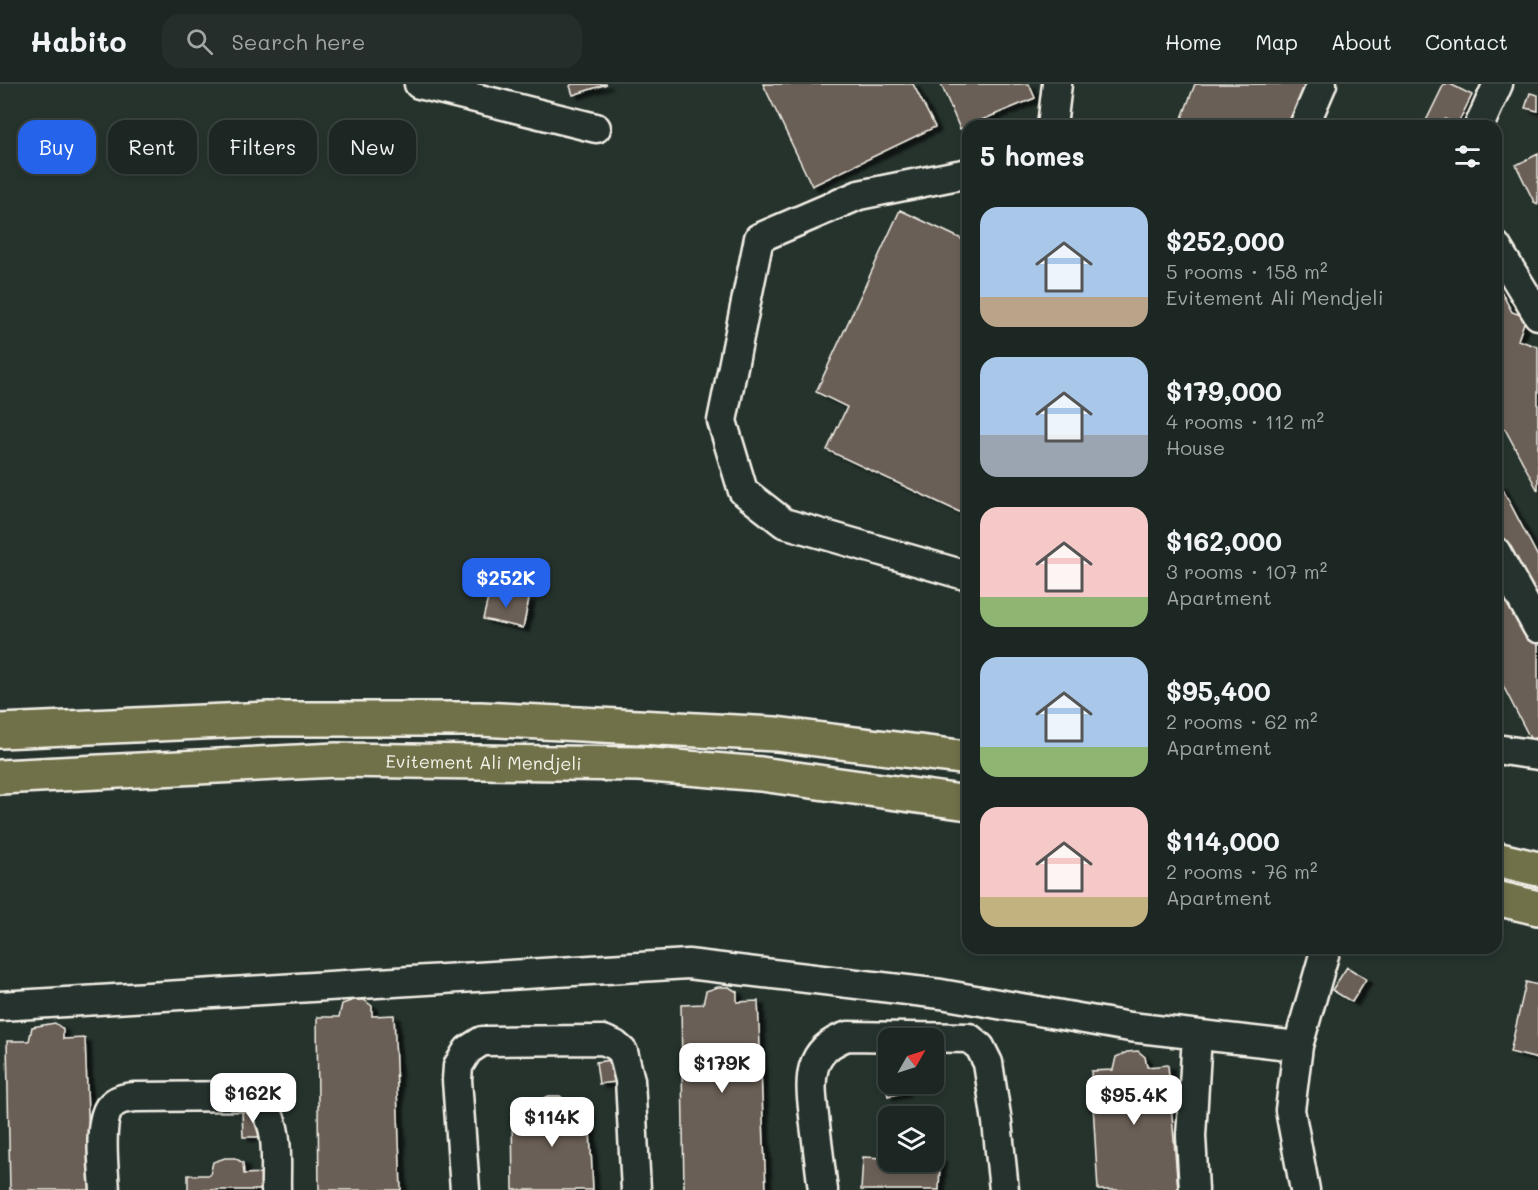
<!DOCTYPE html>
<meta charset="utf-8">
<style>
:root{--surface:#1c2622;--page:#252e2a;--text:#f1f3f6;--muted:#a0a5a5;--line:#3a4340;--accent:#2563eb}
body{margin:0;font-family:Mali,sans-serif;background:var(--page);color:var(--text);height:100vh;display:flex;flex-direction:column;font-size:22px;white-space:nowrap}
*{box-sizing:border-box;margin:0}
p{font-size:20px;color:var(--muted)}
.icon{flex:none;width:33px;height:33px;fill:none;stroke:currentColor;stroke-width:2;stroke-linecap:round;stroke-linejoin:round}
.map{position:relative;flex:1;overflow:hidden}
.sheet{position:absolute;left:962px;top:36px;width:540px;height:834px;display:flex;flex-direction:column;background:var(--surface);border-radius:18px;box-shadow:0 3px 9px #0003,0 0 0 2px var(--line)}
.sheet>*{flex:none}
.top-card{position:absolute;left:18px;top:36px;width:570px;height:54px;display:flex;gap:12px}
.needle{width:39px;rotate:51deg}
.buttons{position:absolute;left:878px;top:944px;display:grid;gap:12px}
.buttons a{display:grid;place-items:center;width:66px;height:66px;border-radius:12px;background:var(--surface);box-shadow:0 3px 9px #0003,0 0 0 2px var(--line);font-size:30px}
.price{position:absolute;translate:-50% -51px;padding:0 14px;border-radius:12px;background:#fff;color:#222;font-size:20px;line-height:39px;filter:drop-shadow(0 2px 3px #0008)}
.price::after{content:'';position:absolute;left:50%;top:36px;width:18px;height:14px;margin-left:-9px;background:inherit;clip-path:polygon(0 0,100% 0,50% 100%)}
.price.active{background:var(--accent);color:#fff}
ul{padding:0;list-style:none}
li{display:flex;align-items:center;gap:18px;height:150px;padding:0 18px}
li span{display:grid;place-items:center;flex:none;width:168px;height:120px;border-radius:18px;color:#555}
li>.icon{margin-inline-start:auto}
span .icon{width:72px;height:72px;fill:#fffc;stroke-width:1}
li b{font-size:26px}
h2{display:flex;justify-content:space-between;align-items:center;height:72px;padding:0 18px;font-size:26px}
.chip{padding:0 21px;border-radius:18px;background:var(--surface);box-shadow:0 3px 9px #0003,0 0 0 2px var(--line);font-size:21px;line-height:54px}
.chip.active{background:var(--accent);color:#fff}
header{display:flex;align-items:center;gap:36px;box-sizing:border-box;height:84px;padding:0 30px;background:var(--surface);border-bottom:2px solid var(--line)}
header strong{font-size:28px}
nav{display:flex;gap:33px;margin-inline-start:auto;font-size:21px}
.search{width:420px;height:54px;background:var(--page);display:flex;align-items:center;gap:15px;box-sizing:border-box;padding:0 21px;border-radius:18px;color:var(--muted);font-size:22px}
.map>svg:first-child{display:block}
.building{fill:#6b5f57;stroke:#f4f1e8;stroke-width:1.5;filter:url(#shadow)}
.lines{fill:none;stroke-linecap:round;stroke-linejoin:round}
.minor-casing{stroke:#f4f1e8;stroke-width:33}
.highway-casing{stroke:#f4f1e8;stroke-width:38}
.minor{stroke:#26332d;stroke-width:28}
.highway{stroke:#6f714a;stroke-width:33}
.labels{text-anchor:middle;dominant-baseline:central;stroke-width:4.5;stroke-linejoin:round;paint-order:stroke}
.street-label{font-size:18px;fill:#f4f1e8;stroke:#26332d}
</style>
<header>
<strong>Habito</strong>
<div class="search"><svg class="icon" aria-label="search" viewBox="0 0 24 24"><circle cx="10" cy="10" r="6"/><path d="M15 15l6 6"/></svg>Search here</div>
<nav><a>Home</a><a>Map</a><a>About</a><a>Contact</a></nav>
</header>
<div class="map">
<svg width="1538" height="1106" viewBox="0 0 1538 1106">
<defs>
<filter id="shadow"><feDropShadow dx="6" dy="4" stdDeviation="1.5" flood-color="#0009"/></filter>
</defs>
<rect width="100%" height="100%" fill="#26332d"/>
<filter id="ink" filterUnits="userSpaceOnUse"><feTurbulence type="fractalNoise" baseFrequency=".0167" numOctaves="2"/><feDisplacementMap in="SourceGraphic" scale="12" xChannelSelector="R" yChannelSelector="G"/><feConvolveMatrix kernelMatrix="1 2 1 2 8 2 1 2 1" color-interpolation-filters="sRGB"/></filter>
<g filter="url(#ink)">
<path class="building" d="M572,0H607L573,11L570,2Z
M763,0H913L935,43L812,102Z
M941,0H1029L1035,14L960,45Z
M1195,0H1323L1306,42H1179Z
M1444,0H1450L1472,11L1457,41L1445,35L1442,42H1426L1424,41Z
M1530,9L1538,11V27L1525,24Z
M1538,70V120L1534,118L1516,81Z
M900,126L968,158V432L827,366L847,323L816,308Z
M1496,198L1512,228L1526,233L1518,256L1538,263V407L1505,345L1496,341Z
M1500,400L1538,473V653L1531,656L1499,594H1496V401Z
M490,506L529,515L523,544L483,535Z
M1347,883L1366,895L1352,918L1332,906Z
M1526,898L1538,901V975L1510,968Z
M718,903H729L737,908V918L758,917L766,1106H684L681,921L703,920L706,907Z
M354,916H364L372,922V932L394,931L401,1106H319L317,933H339L342,920Z
M55,939L63,945V955L85,954L91,1106H10L7,957H29L32,943Z
M1138,967L1145,973L1147,983L1168,981L1178,1106H1098L1091,987L1113,986L1116,973L1127,968Z
M621,975L624,997L599,1000L596,978Z
M888,986V999H901L903,1009L888,1012L882,987Z
M549,1012H560L568,1018V1028L589,1027L593,1106H513L512,1029H534L538,1016Z
M262,1026L263,1053H243L242,1027Z
M888,1063V1077H933V1074H940L939,1106H861L863,1073L885,1074Z
M225,1074H235L243,1079L244,1090L265,1089V1106H188V1091H210L213,1078Z"/>
<g class="lines">
<defs>
<path id="minor" d="M419,0L596,44
M1052,42L1057,0
M1304,42L1322,0
M1479,42L1498,0
M968,89L859,111L759,154L722,337L743,407L784,439L968,492
M1496,162L1538,231
M1496,468L1538,544
M1496,665L1538,671
M0,922L688,880L941,910L1130,943L1298,962
M105,1106C104,1086 98,1041 109,1024C116,1015 125,1014 135,1013L249,1012C283,1030 275,1073 276,1106
M465,1106L457,996L458,982L468,966L482,957L603,956L615,961L623,968L630,996L636,1106
M823,1106C820,1084 818,1063 815,1041C811,1003 802,967 848,952L969,954L980,963L988,979L997,1038L1004,1106
M1194,1106L1191,1052L1197,951
M1305,1106L1290,1026L1298,962L1326,864"/>
<g id="highway">
<path d="M0,647L268,635H480L776,650L968,674"/>
<path id="s1" d="M0,693L336,676L639,680L761,690L968,719"/>
<path d="M1496,775L1538,785"/>
<path d="M1496,814L1538,824"/>
</g>
</defs>
<use href="#minor" class="minor-casing"/>
<use href="#highway" class="highway-casing"/>
<use href="#minor" class="minor"/>
<use href="#highway" class="highway"/>
</g>
</g>
<g class="labels">
<g class="street-label">
<text stroke="none"><textPath href="#s1" startOffset="484">Evitement Ali Mendjeli</textPath></text>
</g>
</g>
</svg>
<div class="buttons">
<a><svg class="needle" viewBox="-14 -14 28 28"><path d="M0-13l5 13h-10z" fill="#e53935"/><path d="M0 13l5-13h-10z" fill="#a0a5a5"/></svg></a>
<a><svg class="icon" aria-label="layers" viewBox="0 0 24 24"><path d="M12 4l9 5-9 5-9-5zM3 14l9 5 9-5"/></svg></a>
</div>
<b class="price active" style="left:506px;top:525px">$252K</b>
<b class="price" style="left:722px;top:1010px">$179K</b>
<b class="price" style="left:253px;top:1040px">$162K</b>
<b class="price" style="left:1134px;top:1042px">$95.4K</b>
<b class="price" style="left:552px;top:1064px">$114K</b>
<div class="top-card">
<a class="chip active">Buy</a>
<a class="chip">Rent</a>
<a class="chip">Filters</a>
<a class="chip">New</a>
</div>
<section class="sheet">
<h2>5 homes<svg class="icon" aria-label="filters" viewBox="0 0 24 24"><path d="M4 7h16M4 17h16"/><circle cx="9" cy="7" r="2"/><circle cx="15" cy="17" r="2"/></svg></h2>
<ul>
<li><span style="background:linear-gradient(#a9c7e8 75%,#b9a48a 0)"><svg class="icon" aria-label="home" viewBox="0 0 24 24"><path d="M3 11l9-7 9 7M6 9v11h12V9"/></svg></span><div><b>$252,000</b><p>5 rooms · 158 m²</p><p>Evitement Ali Mendjeli</p></div></li>
<li><span style="background:linear-gradient(#a9c7e8 65%,#9aa5b1 0)"><svg class="icon" aria-label="home" viewBox="0 0 24 24"><path d="M3 11l9-7 9 7M6 9v11h12V9"/></svg></span><div><b>$179,000</b><p>4 rooms · 112 m²</p><p>House</p></div></li>
<li><span style="background:linear-gradient(#f6c9c9 75%,#8fb573 0)"><svg class="icon" aria-label="home" viewBox="0 0 24 24"><path d="M3 11l9-7 9 7M6 9v11h12V9"/></svg></span><div><b>$162,000</b><p>3 rooms · 107 m²</p><p>Apartment</p></div></li>
<li><span style="background:linear-gradient(#a9c7e8 75%,#8fb573 0)"><svg class="icon" aria-label="home" viewBox="0 0 24 24"><path d="M3 11l9-7 9 7M6 9v11h12V9"/></svg></span><div><b>$95,400</b><p>2 rooms · 62 m²</p><p>Apartment</p></div></li>
<li><span style="background:linear-gradient(#f6c9c9 75%,#c2b280 0)"><svg class="icon" aria-label="home" viewBox="0 0 24 24"><path d="M3 11l9-7 9 7M6 9v11h12V9"/></svg></span><div><b>$114,000</b><p>2 rooms · 76 m²</p><p>Apartment</p></div></li>
</ul>
</section>
</div>
